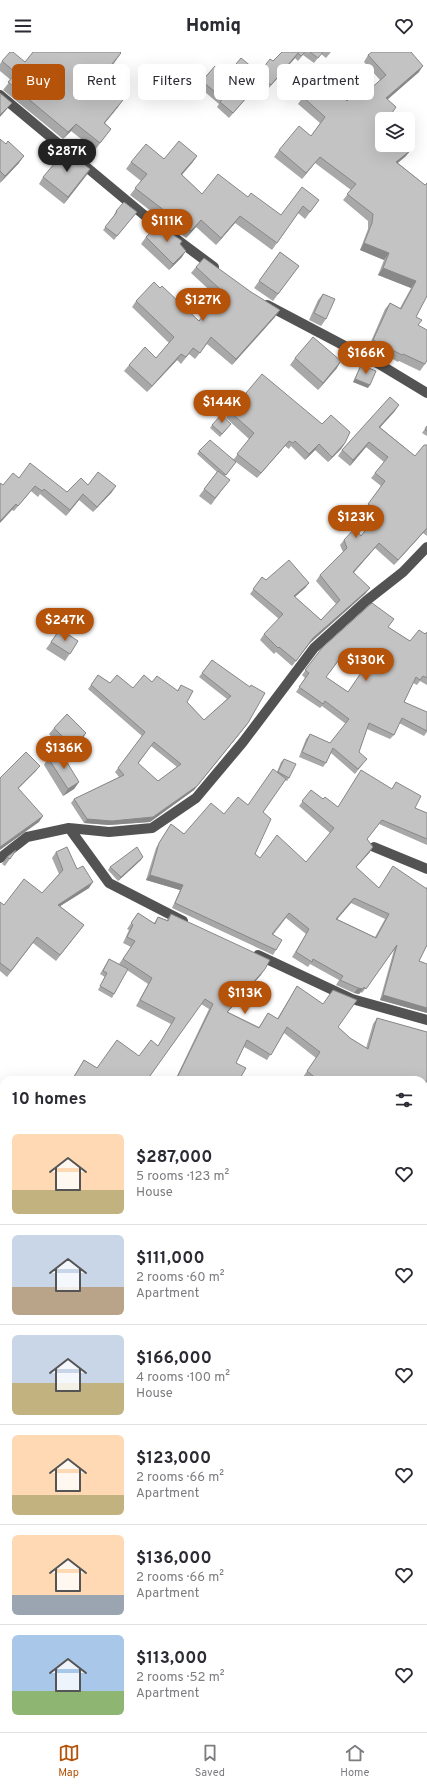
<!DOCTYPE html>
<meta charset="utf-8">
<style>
:root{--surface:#fff;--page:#f7f7f7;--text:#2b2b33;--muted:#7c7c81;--line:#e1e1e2;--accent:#b45309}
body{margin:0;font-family:Overpass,sans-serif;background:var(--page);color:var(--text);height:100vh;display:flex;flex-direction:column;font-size:15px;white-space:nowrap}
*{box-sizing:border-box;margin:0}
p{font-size:13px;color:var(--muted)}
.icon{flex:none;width:22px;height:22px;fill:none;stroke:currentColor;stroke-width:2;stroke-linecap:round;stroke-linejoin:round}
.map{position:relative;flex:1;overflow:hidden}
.panel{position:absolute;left:0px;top:1024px;width:427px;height:656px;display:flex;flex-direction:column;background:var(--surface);border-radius:12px 12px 0 0;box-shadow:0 4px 16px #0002}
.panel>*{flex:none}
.hud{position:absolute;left:12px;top:12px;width:403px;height:36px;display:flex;gap:8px}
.controls{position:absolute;left:375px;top:60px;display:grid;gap:8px}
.controls a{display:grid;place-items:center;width:40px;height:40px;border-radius:6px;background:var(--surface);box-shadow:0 4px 16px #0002;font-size:20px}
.price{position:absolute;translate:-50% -34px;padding:0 9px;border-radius:14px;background:var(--accent);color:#fff;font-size:13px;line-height:26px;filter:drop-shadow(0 1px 2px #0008)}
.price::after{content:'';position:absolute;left:50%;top:24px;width:12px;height:9px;margin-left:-6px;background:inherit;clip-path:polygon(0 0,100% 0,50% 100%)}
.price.on{background:#222;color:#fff}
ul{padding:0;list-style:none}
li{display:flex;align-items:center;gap:12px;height:100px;padding:0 12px}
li+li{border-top:1px solid var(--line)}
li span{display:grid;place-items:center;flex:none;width:112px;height:80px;border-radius:6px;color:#555}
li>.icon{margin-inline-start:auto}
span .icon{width:48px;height:48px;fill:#fffc;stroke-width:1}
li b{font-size:17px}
h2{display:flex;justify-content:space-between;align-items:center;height:48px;padding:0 12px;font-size:17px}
.tag{padding:0 14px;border-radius:6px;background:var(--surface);box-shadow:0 4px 16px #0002;font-size:14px;line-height:36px}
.tag.on{background:var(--accent);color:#fff}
header{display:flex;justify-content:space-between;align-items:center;height:52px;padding:0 12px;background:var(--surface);font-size:18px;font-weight:800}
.dock{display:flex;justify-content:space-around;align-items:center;height:56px;border-top:1px solid var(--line);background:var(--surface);font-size:11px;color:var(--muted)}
.dock a{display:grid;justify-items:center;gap:2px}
.dock .on{color:var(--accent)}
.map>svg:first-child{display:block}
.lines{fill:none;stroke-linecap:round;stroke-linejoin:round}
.minor{stroke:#535353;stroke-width:10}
.wall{fill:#a8a8a8;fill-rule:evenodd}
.shaded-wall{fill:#888}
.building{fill:#c3c3c3;stroke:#888;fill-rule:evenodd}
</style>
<header><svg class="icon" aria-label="menu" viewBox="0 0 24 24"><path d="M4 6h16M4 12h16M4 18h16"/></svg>Homiq<svg class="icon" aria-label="heart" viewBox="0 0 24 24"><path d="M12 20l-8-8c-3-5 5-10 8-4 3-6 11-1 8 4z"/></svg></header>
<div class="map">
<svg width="427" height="1680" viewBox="0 0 427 1680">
<rect width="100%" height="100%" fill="#fff"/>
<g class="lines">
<path class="minor" d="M0,43L144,163L214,215
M267,253L379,312L427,341
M69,776L109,831L183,869
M374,795L427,817
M0,806L27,785L69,776L109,780L152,776L196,746L243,690L314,596L366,549L403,520L427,495
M258,903L352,947L427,968
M423,1232L427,1222"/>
</g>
<path class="wall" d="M282,0H331L326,6L321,2L314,11L303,3L298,9L295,6L267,38L262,35L253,45L250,42L229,66L217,55L219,52L198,34L202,29L226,24L259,21L273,9Z
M121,1L113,13L122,20L108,37L118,55L105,71L111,77L95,98L71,79L63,87L3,38L11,28L0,19V12L2,9L25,10Z
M368,3L419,20L387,48L388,67L406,104L398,111L425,133L427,131V245H426L416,265L418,273L425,312L420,319L399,309L398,310L369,294L385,257L390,251L400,256L411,236L378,223L384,208L360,198L368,177V169L343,148L351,138L315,111L302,127L274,105L279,98L311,84L320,71L298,52L303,45H333L347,49L368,39L380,28L364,10Z
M0,87L19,111L0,131Z
M197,104L192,111L182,123L202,142L248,145L281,163L319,148L305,167L298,161L272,198L235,171L216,193L196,175L186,186L130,143L141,129L126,117L131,110Z
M90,117L64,152L39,132L43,125Z
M116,159L134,163L114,188L103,178L115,163H114Z
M146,185L180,192L182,205L169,218L141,192Z
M280,200L299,214L273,249L254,236Z
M196,215L275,265L232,313L207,292L195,307L189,302L181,312L177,308L147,340L124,319L129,313L156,306L169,291L132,255L136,249L160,236L199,269L217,245L191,221Z
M323,242L326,267L321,274L309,268L318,248Z
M295,306L337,316L318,338L290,313Z
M361,313L368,336L353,330L359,317Z
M395,359L380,375L415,404L427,393V484L423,481L394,513L375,496L354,520L366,541L310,591L292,614L276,600L274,602L260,588L264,582L279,567L250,542L262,525L266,528L309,531L305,536L295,545L321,568L336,552L316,529L320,523L343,500L340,493L344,488L361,484L375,466L364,458L381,434L371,426L384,410L366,395L350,414L338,404L342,398Z
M230,360L345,391L341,397L328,410L315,398L305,408L291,394L289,397L285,394L257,426L236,410L225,424V434L211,453L199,444L217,420L197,402L199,399L234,407L249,387L226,366Z
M231,372L220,385L210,376L212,373Z
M427,374V384L422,381Z
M19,426L67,440L88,433L112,440L93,460L79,448L66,464L40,442L38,445L31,439L14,459L12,458L3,433Z
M388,575L410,589L425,582L427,580V633L420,629L417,633L413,631L404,650L427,660V680L424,684L399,671L394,683L390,687L367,677L359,700L363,712L355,722L331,701L326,711L323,715L299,705L306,687L310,682L330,691L346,672L322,654L320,656L296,640L305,626L302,623L322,596ZM344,602L364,617L348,640L326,625Z
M60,577L78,589L65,609L46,597Z
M212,608L248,671L245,675L194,738L150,770L109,773L84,771L71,751L74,747L119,725L115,720L142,684L88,637L98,623L110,631L133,636L152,630L177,639L181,633L187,650L204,668L227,647L199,625ZM151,694L177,715L158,729L138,712Z
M54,676L82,688L68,702L49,682Z
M48,706L79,730L74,737L63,744L44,713Z
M284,707L289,726L287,729L285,728L263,760L255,802L260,806L306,810L330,781L299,754L311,738L323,747L337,755L392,737L396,730L415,756L427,761V793L379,772L367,787L370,800L356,815L379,836H426L427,834V893L419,909L427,912V961L380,948L394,898L362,941L361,940L359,942L354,941L336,933L339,928L310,912L308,915L292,905L306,882L286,866L273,883L276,898L273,903L172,856L180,838L146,828L156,796L171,772L184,782L224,762L248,753L277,720L281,710ZM351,851L385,867L375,885L337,867Z
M16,798L5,814L2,812L7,805Z
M56,800L77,817L89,836L60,854L84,873L56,909L33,891L7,925L0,919V850L4,853L42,841L59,822L52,806Z
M141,808L118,829L108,818L110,815Z
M138,861L154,871L158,865L167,868L171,862L261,923L228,960L259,975L268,961L277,967L297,934L338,975L350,986L366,996L373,972L377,966L427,980V1030L423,1028H307L303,1025L316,1006L284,981L267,1008L244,995L236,1011L239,1028H175L209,957L201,952L147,1028H72L84,1008L97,1016L139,1004L158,994L171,972L136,954L148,932L127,918L112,946L98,938L105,925L100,922L109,907L119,912L131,895L123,891L129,878L127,877Z
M423,1089L427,1091V1139L423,1137Z
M4,1202V1250L0,1247V1205Z
M4,1300V1308L1,1304Z
M4,1434V1444L0,1441V1440Z
M0,1477L4,1481V1542L0,1540Z
M0,1545L4,1548V1573L0,1570Z
M4,1588V1648L0,1645V1593Z
M0,1652L4,1676L31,1680H0Z
M166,1676H215L212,1679L168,1680V1678Z
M241,1676H278L246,1679Z
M310,1676H330L328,1680H308Z"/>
<path class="shaded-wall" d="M298,1L295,6L267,38L271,33Z
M423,14L419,20L381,53L386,46Z
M122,20L117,27L103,43L108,36Z
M266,29L262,35L253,45L256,40Z
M123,48L118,55L99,78L104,71Z
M12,51L7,57L0,65V63Z
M76,72L71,79L63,87L68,80Z
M411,98L406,104L391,116L396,110Z
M24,104L19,111L0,131L5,124Z
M197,104L192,111L176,129L181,122Z
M320,105L315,111L302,127L306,121Z
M90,117L86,124L64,152L68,145Z
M240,164L235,171L216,193L221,186Z
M201,168L196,175L186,186L191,179Z
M364,191L389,201L384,208L360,198Z
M186,199L182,205L169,218L173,212Z
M383,216L416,229L411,236L378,223Z
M280,258L275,265L232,313L236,307Z
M181,302L177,308L147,340L152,334Z
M341,309L337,316L318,338L323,331Z
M355,327L370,333L368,336L353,330Z
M399,353L395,359L376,380L379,375Z
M289,389L285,394L257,426L261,421Z
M369,390L366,395L350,414L353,408Z
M345,391L341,397L328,410L332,405Z
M319,392L315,398L305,408L309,402Z
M116,434L112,440L93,460L97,455Z
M83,442L79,448L66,464L70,458Z
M16,452L12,458L0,471V469Z
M427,476L423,481L394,513L398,508Z
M379,491L375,496L350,525L353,520Z
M309,531L305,536L290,549L294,544Z
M370,536L366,541L310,591L292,614L313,586Z
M248,671L194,738L150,770L109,773L84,771L87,767L112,769Z
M86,681L82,688L68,702L73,695Z
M40,714L36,719L14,741L18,736Z
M79,730L74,737L63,744L68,737Z
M43,764L39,770L0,798V795Z
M373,795L370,800L353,819L356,815Z
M143,805L141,808L118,829L121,825Z
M150,823L183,833L180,838L146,828Z
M93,830L89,836L54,858L58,853Z
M354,846L351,851L333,872L336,867Z
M265,917L261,923L223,965L227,960Z
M358,936L363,937L359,942L354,941Z
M383,943L427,956V961L380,948Z
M427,1212V1216L423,1218L425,1214Z
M4,1534L0,1540V1536Z
M423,1667L427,1668V1676L423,1674Z"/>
<path class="building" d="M10,0H13L25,10L33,0H120L121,1L112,12L122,20L108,36L123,48L104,71L111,77L100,91L76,72L68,80L8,30L16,21L2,9Z
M282,0H305L301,4L298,1L271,33L266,29L256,40L254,37L233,61L220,50L223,47L202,29L215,14L226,24L241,6L259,21L270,7L273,9Z
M310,0H323L318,6Z
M372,0H411L423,14L386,46L396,55L388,67H382V93H407L411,98L396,110L425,133L427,131V244L416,265L422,268L418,273L427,278V308L425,312L403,302L402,303L373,288L390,251L401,257L416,229L383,216L389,201L364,191L372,171L373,162L347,142L356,132L320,105L306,121L279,98L299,74L311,84L325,65L303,45L316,30L333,45L337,40L347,49L362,34L368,39L386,23L368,3Z
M0,41L12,51L0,63Z
M0,87L6,92L8,89L24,104L5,124L0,119Z
M179,89L197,104L181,122L202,142L218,122L248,145L251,141L281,163L302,135L319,148L310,160L303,154L277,191L240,164L221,186L201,168L191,179L135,136L147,122L131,110L146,92L164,107Z
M66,98L90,117L68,145L43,125Z
M124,150L137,160L117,184L105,175L117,160L116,159Z
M159,172L182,189L180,192L186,199L173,212L146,185Z
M280,200L299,214L278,242L259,229Z
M204,206L251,240L280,258L236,307L211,285L200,301L193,296L186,305L181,302L152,334L129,313L145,295L156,306L174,285L136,249L154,230L160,236L162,234L199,269L222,239L196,215Z
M323,242L335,247L326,267L314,261Z
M313,285L341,309L323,331L295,306Z
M361,313L376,319L370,333L355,327Z
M262,322L322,372L331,363L350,380L345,391L332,405L319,392L309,402L295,389L293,391L289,389L261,421L237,402L254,381L230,360Z
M390,345L399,353L379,375L415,404L424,393H427V476L398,508L379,491L353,520L370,536L313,586L296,609L279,595L278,596L264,582L283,562L253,537L262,525L266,528L289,508L309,531L294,544L321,568L340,548L320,523L347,496L344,488L355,476L361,484L379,461L368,452L385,429L375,421L388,405L369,390L353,408L342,398Z
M221,363L231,372L222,382L212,373Z
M427,374V379L425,377Z
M210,388L236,410L226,423L199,399Z
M30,411L67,440L81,426L88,433L98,420L116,434L97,455L83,442L70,458L44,437L42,439L35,434L18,454L16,452L0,469V431L3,433L13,421L19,426Z
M218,419L230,428L215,446L204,437Z
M372,551L394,567L388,575L410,589L419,578L425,582L427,580V626L423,624L420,628L416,625L404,650L427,660V679L402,666L394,683L369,671L359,700L367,707L358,717L333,696L326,711L302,700L310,682L330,691L349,667L325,649L323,652L299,635L309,621L305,618L322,596ZM347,597L367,612L348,640L326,625Z
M60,577L78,589L70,602L51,590Z
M212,608L250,635L251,633L265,641L248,671L197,734L153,765L112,769L87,767L74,747L124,723L118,716L145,680L91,633L98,623L110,631L117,623L133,636L144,623L152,630L157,624L178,639L181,633L193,639L187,650L204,668L231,644L202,621ZM154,690L181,712L158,729L138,711Z
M67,662L86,681L73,695L54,676Z
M60,699L79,730L68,737L48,706Z
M26,700L40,714L18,736L43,764L0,795V726Z
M284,707L296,712L289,726L278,720Z
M273,717L286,727L263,760L271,767L255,802L260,806L277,783L306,810L334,776L302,749L311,738L323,747L325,745L338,755L361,718L392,737L396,730L421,744L415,756L427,761V787L382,768L367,787L373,795L356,815L379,836L393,814L427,837V836V893L419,909L427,912V956L383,943L397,893L366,937L364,935L363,937L358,936L340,928L343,924L313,907L312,910L296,900L309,877L289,861L272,882L282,888L276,898L175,851L183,833L150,823L159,791L171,772L184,782L211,751L224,762L238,745L248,753ZM354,846L389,862L376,886L336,867Z
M67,795L77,817L83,814L93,830L58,853L84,873L60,903L37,885L11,919L0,911V850L4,853L24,827L42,841L63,818L56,800Z
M137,795L143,805L121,825L110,815Z
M16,798L10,807L7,805Z
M138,861L155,872L158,865L168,869L171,862L270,908L265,917L227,960L259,976L268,961L278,967L297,934L323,952L333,938L357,948L338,975L350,986L368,997L377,966L427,980V1028L423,1037V1028H318L307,1019L320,1000L287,975L271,1003L247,988L236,1011L246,1016L239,1028H176L213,952L205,947L147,1028H72L84,1008L97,1016L117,988L139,1004L151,988L158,994L175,966L140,948L152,926L123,907L135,889L127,885L133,873L131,871Z
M109,907L128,917L114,942L100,934L107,921L103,919Z
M423,1047L427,1049V1060L423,1068Z
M423,1089L427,1091V1131L423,1129Z
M0,1103L4,1106V1168L0,1173Z
M427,1148V1212L425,1214L423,1219V1154Z
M4,1202V1241L0,1238V1205Z
M423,1334L427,1336V1668L423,1667Z
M0,1477L4,1481V1534L0,1536Z
M0,1545L4,1548V1564L0,1561Z
M4,1588V1640L0,1637V1593Z
M4,1648V1676H27L31,1680H6L2,1675L0,1677V1652Z
M66,1676H158L164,1680H66L64,1678Z
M171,1676H213L211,1678L213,1680H167L171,1679Z
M249,1676H278L283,1680H246Z
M312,1676H330L328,1680H311Z"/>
</svg>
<div class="controls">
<a><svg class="icon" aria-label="layers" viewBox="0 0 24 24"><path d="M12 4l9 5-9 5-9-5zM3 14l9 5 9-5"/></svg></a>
</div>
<b class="price on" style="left:67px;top:121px">$287K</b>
<b class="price" style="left:167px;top:191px">$111K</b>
<b class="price" style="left:203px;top:270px">$127K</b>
<b class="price" style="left:366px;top:323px">$166K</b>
<b class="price" style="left:222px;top:372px">$144K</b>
<b class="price" style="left:356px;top:487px">$123K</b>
<b class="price" style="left:65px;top:590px">$247K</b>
<b class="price" style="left:366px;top:630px">$130K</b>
<b class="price" style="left:64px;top:718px">$136K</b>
<b class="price" style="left:245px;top:963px">$113K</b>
<div class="hud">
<a class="tag on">Buy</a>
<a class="tag">Rent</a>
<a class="tag">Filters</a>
<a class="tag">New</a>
<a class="tag">Apartment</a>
</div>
<section class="panel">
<h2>10 homes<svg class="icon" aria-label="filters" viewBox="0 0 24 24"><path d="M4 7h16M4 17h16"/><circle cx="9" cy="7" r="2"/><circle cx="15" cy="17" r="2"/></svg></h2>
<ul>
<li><span style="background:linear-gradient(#ffd9b3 70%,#c2b280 0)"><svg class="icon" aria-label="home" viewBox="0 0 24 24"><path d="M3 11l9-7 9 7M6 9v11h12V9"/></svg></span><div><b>$287,000</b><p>5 rooms · 123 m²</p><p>House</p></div><svg class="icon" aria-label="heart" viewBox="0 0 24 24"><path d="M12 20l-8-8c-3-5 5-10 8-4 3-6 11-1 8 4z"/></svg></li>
<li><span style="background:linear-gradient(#c9d6e8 65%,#b9a48a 0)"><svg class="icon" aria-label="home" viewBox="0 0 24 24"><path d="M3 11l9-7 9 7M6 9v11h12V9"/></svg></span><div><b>$111,000</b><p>2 rooms · 60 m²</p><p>Apartment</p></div><svg class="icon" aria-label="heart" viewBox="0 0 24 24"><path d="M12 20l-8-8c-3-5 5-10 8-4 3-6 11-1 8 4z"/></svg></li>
<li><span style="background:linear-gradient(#c9d6e8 60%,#c2b280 0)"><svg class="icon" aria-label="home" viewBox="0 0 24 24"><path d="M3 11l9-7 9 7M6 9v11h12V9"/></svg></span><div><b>$166,000</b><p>4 rooms · 100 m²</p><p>House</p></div><svg class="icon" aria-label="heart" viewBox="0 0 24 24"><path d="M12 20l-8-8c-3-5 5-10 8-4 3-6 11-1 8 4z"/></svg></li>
<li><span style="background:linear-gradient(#ffd9b3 75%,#c2b280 0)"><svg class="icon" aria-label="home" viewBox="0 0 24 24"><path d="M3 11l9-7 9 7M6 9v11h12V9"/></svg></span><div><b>$123,000</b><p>2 rooms · 66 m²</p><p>Apartment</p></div><svg class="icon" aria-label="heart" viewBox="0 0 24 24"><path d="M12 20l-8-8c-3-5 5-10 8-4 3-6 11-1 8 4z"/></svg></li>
<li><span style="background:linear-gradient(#ffd9b3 75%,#9aa5b1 0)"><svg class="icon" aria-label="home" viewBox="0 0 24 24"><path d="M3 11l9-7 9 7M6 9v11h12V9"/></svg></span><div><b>$136,000</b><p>2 rooms · 66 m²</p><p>Apartment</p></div><svg class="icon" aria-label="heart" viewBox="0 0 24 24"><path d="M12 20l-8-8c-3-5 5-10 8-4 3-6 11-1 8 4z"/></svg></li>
<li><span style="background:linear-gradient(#a9c7e8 70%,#8fb573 0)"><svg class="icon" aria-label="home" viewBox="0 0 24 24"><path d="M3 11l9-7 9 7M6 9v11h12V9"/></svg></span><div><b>$113,000</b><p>2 rooms · 52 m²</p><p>Apartment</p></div><svg class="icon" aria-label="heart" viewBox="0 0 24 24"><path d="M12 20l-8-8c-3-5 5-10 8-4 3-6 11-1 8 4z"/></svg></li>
</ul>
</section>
</div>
<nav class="dock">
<a class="on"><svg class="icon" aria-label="map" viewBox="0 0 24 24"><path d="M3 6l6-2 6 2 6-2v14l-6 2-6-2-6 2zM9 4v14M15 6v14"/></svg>Map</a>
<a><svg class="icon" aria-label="saved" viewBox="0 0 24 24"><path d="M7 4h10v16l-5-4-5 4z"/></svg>Saved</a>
<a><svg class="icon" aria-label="home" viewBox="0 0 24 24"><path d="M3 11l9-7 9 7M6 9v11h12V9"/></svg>Home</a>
</nav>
